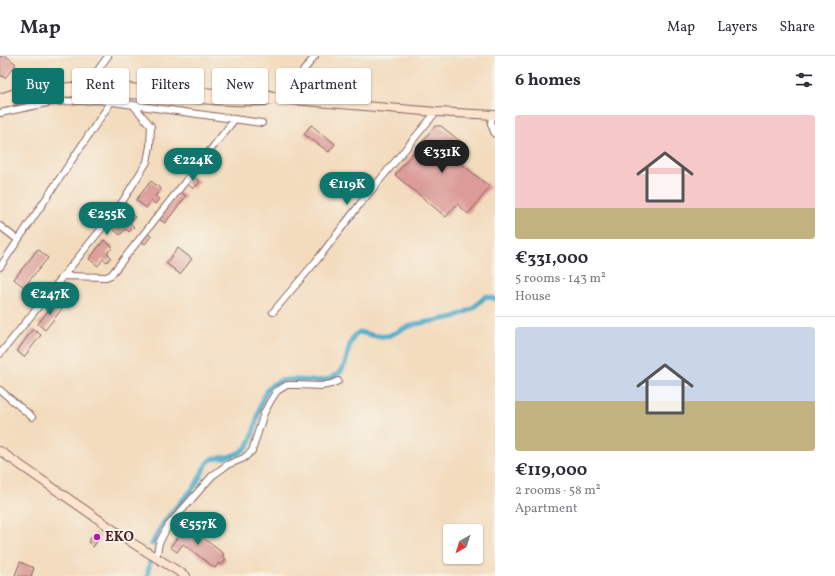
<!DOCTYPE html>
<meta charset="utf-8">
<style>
:root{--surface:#fff;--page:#f2f2f3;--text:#2b2b33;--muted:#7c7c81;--line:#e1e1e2;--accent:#0f766e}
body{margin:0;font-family:Vollkorn,serif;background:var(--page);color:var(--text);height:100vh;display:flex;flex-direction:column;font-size:15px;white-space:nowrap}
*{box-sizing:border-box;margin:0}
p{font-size:13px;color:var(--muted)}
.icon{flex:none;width:22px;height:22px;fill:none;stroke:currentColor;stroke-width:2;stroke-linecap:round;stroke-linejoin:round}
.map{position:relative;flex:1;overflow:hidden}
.drawer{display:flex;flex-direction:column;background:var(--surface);width:340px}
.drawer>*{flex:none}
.hud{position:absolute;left:12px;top:12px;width:380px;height:36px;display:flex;gap:8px}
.needle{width:26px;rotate:219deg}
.tools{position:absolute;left:443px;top:468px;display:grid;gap:8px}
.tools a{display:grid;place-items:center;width:40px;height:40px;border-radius:4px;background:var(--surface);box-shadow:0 1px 3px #0004;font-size:20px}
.price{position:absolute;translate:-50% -34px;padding:0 9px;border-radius:14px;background:var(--accent);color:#fff;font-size:13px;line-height:26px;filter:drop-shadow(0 1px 2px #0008)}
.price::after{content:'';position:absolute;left:50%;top:24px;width:12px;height:9px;margin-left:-6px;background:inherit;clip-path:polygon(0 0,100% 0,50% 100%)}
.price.current{background:#222;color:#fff}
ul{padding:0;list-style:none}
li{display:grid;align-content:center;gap:8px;height:212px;padding:0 20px}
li+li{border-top:1px solid var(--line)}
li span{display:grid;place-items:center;height:124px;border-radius:4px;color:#555}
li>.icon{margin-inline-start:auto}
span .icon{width:72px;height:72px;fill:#fffc;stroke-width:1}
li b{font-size:17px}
h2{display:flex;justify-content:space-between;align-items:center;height:48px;padding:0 20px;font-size:17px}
.pill{padding:0 14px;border-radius:4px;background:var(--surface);box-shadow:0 1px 3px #0004;font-size:14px;line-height:36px}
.pill.current{background:var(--accent);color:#fff}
header{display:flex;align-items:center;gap:24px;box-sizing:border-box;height:56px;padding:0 20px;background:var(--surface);border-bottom:1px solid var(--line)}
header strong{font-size:19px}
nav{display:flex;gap:22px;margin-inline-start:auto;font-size:14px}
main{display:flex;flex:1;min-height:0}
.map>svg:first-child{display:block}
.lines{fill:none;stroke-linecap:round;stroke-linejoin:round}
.canal{stroke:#48a8c8;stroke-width:5}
.building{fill:#db9c99}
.street-casing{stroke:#85615e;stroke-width:8}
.secondary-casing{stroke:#85615e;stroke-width:10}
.street{stroke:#fff;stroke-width:6}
.secondary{stroke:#fce5cf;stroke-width:8}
.poi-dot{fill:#b5179e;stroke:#f7f3e8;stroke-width:1.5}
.labels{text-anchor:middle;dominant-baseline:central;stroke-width:4;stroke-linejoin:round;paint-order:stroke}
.poi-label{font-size:14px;font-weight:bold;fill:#4a1f2b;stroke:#f7f3e8;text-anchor:start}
</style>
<header>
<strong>Map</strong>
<nav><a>Map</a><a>Layers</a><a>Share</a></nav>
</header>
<main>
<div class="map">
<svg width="495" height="520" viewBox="0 0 495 520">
<rect width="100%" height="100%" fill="#f7f3e8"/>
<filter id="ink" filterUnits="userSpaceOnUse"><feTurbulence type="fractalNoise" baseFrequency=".025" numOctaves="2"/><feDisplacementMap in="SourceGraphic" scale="8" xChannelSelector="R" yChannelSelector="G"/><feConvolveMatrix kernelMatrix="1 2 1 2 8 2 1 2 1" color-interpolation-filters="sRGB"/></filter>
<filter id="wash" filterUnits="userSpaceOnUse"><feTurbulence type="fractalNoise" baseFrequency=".012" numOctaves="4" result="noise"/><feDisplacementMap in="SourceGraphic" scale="16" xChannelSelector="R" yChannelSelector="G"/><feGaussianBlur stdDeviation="0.9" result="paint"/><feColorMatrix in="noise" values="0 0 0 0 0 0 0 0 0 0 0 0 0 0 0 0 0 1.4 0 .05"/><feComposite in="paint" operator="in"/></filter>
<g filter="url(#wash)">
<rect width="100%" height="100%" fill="#f3dcbe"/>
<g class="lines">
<path class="canal" d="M152,488C157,479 161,470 167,462C176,450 187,441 195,430C200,423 204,408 210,404C213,402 216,403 219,402C230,401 242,398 248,389C258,373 258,340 271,330C291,314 318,336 340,316C351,305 344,286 359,276L376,280H388L405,272L416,268L454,261L472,253L486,240L495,243
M147,520L151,501"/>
</g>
<g id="blocks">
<path class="building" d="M0,0H6L16,8L5,22L0,19Z
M311,69L335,88L329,96L304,78Z
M435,70H441L465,89L454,102L490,131L468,158L457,148L446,161L395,119Z
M193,120L200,126L193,133L187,127Z
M151,125L161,133L155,140L159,143L155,148L151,145L146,152L136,144Z
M180,136L186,140L165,167L159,163Z
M128,155L135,161L130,167L134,171L129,176L126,173L120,179L113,173Z
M147,177L151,180L145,188L141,185Z
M104,184L113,191L107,197L111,201L107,206L103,203L98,210L89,203Z
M178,192L192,203L180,218L166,207Z
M38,193L48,202L24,231L14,223Z
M54,247L62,253L45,274L38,268Z
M33,273L41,279L24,301L17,295Z
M187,464L195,470L193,474L224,498L222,500L226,503L222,509L219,507L215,512L183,488L177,496L170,491L186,470L183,468Z
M95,476L101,480L93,491L88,486Z
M20,506L34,512L31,520H18L15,519Z"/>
</g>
</g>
<g filter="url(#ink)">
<use href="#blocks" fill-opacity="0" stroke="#85615e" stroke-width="1"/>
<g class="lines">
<defs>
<path id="street" d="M91,30L92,22L108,0
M281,43L315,0
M0,57L52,46L98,44L262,67
M492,59L491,68L495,78
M0,170L18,184
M0,211L111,46
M63,220L106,221L111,219L235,63
M273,256L317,204L360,148L436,56
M0,298L119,151L147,106L150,90L151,70L133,49
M0,334L32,361
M156,502L159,487L168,470L212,420L227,409L244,402L252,395L264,357L271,344L277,335L287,329H298L321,330L331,328L338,325"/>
<path id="secondary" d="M0,42L18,36L36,33L91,30L217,37L267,38L279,42
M0,49C41,34 86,35 129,38C152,40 176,41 199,43C226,45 254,47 281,43L436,56L495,59
M0,395L134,488L186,520"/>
</defs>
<use href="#street" class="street-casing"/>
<use href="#secondary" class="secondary-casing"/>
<use href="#street" class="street"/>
<use href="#secondary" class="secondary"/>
</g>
</g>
<circle class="poi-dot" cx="97" cy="481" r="4"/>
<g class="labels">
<g class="poi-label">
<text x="105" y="481">EKO</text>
</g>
</g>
</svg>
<div class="tools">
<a><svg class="needle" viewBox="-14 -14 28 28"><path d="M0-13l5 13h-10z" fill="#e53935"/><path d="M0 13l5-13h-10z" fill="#7c7c81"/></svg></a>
</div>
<b class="price current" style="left:442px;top:118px">€331K</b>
<b class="price" style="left:193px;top:126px">€224K</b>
<b class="price" style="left:347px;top:150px">€119K</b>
<b class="price" style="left:107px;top:180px">€255K</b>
<b class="price" style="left:50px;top:260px">€247K</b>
<b class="price" style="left:198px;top:490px">€557K</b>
<div class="hud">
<a class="pill current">Buy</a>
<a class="pill">Rent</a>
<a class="pill">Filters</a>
<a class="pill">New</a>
<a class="pill">Apartment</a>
</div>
</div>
<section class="drawer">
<h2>6 homes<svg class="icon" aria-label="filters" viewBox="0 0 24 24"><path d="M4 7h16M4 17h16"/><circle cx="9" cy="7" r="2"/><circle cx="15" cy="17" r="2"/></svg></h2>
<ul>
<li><span style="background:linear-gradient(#f6c9c9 75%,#c2b280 0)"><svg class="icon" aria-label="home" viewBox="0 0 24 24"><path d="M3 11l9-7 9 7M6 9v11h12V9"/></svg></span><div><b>€331,000</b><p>5 rooms · 143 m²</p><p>House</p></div></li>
<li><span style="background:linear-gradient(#c9d6e8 60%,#c2b280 0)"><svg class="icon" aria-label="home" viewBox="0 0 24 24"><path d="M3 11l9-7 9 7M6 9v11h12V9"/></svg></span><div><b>€119,000</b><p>2 rooms · 58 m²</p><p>Apartment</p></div></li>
</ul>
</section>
</main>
